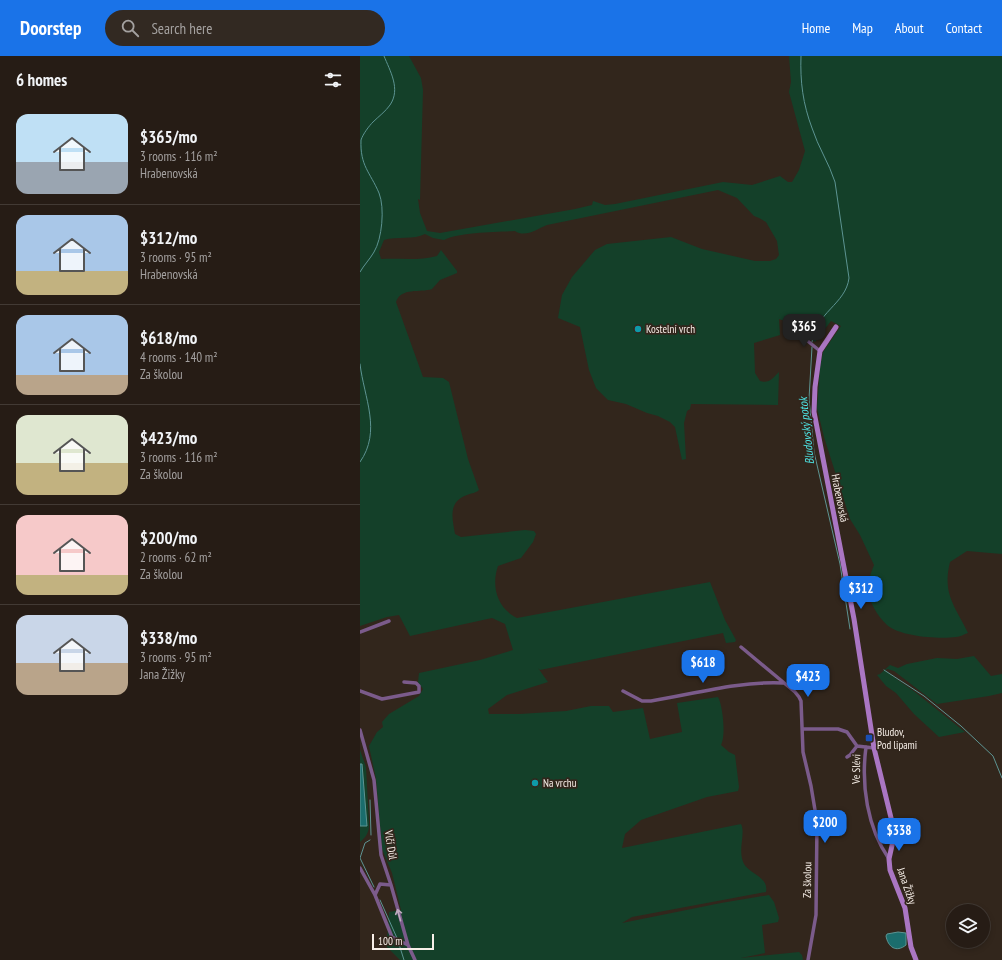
<!DOCTYPE html>
<meta charset="utf-8">
<style>
:root{--surface:#261c15;--page:#322922;--text:#f1f3f6;--muted:#a4a1a0;--line:#423a34;--accent:#1a73e8}
body{margin:0;font-family:"PT Sans Narrow",sans-serif;background:var(--page);color:var(--text);height:100vh;display:flex;flex-direction:column;font-size:15px;white-space:nowrap}
*{box-sizing:border-box;margin:0}
p{font-size:13px;color:var(--muted)}
.icon{flex:none;width:22px;height:22px;fill:none;stroke:currentColor;stroke-width:2;stroke-linecap:round;stroke-linejoin:round}
.map{position:relative;flex:1;overflow:hidden}
.panel{display:flex;flex-direction:column;background:var(--surface);width:360px}
.panel>*{flex:none}
.fabs{position:absolute;left:586px;top:848px;display:grid;gap:8px}
.fabs a{display:grid;place-items:center;width:44px;height:44px;border-radius:50%;background:var(--surface);box-shadow:0 2px 6px #0003,0 0 0 1px var(--line);font-size:20px}
.scale{position:absolute;left:12px;bottom:10px;width:62px;box-sizing:border-box;padding-left:4px;border:2px solid #f7efe8;border-top:0;font-size:11px;line-height:14px;white-space:nowrap;color:#f7efe8;-webkit-text-stroke:3px #32261c;paint-order:stroke}
.price{position:absolute;translate:-50% -34px;padding:0 9px;border-radius:8px;background:var(--accent);color:#fff;font-size:13px;line-height:26px;filter:drop-shadow(0 1px 2px #0008)}
.price::after{content:'';position:absolute;left:50%;top:24px;width:12px;height:9px;margin-left:-6px;background:inherit;clip-path:polygon(0 0,100% 0,50% 100%)}
.price.active{background:#222;color:#fff}
ul{padding:0;list-style:none}
li{display:flex;align-items:center;gap:12px;height:100px;padding:0 16px}
li+li{border-top:1px solid var(--line)}
li span{display:grid;place-items:center;flex:none;width:112px;height:80px;border-radius:12px;color:#555}
li>.icon{margin-inline-start:auto}
span .icon{width:48px;height:48px;fill:#fffc;stroke-width:1}
li b{font-size:17px}
h2{display:flex;justify-content:space-between;align-items:center;height:48px;padding:0 16px;font-size:17px}
header{display:flex;align-items:center;gap:24px;box-sizing:border-box;height:56px;padding:0 20px;background:var(--accent);color:#fff}
header strong{font-size:19px}
nav{display:flex;gap:22px;margin-inline-start:auto;font-size:14px}
.search{width:280px;height:36px;background:var(--page);display:flex;align-items:center;gap:10px;box-sizing:border-box;padding:0 14px;border-radius:22px;color:var(--muted);font-size:15px}
main{display:flex;flex:1;min-height:0}
.map>svg:first-child{display:block}
.green{fill:#144029}
.water{fill:#1b6d6d;stroke:#5d9492}
.lines{fill:none;stroke-linecap:round;stroke-linejoin:round}
.stream{stroke:#5d9492;stroke-width:1}
.street{stroke:#7b5b8b;stroke-width:3.5}
.secondary{stroke:#aa76c3;stroke-width:5}
.oneway{stroke:#bfacbe}
.culture-dot{fill:#0f9aa8;stroke:#32261c;stroke-width:1.5}
.transit-dot{fill:#1a4fb4;stroke:#32261c;stroke-width:1.5}
.labels{text-anchor:middle;dominant-baseline:central;stroke-width:3.5;stroke-linejoin:round;paint-order:stroke}
.poi-label{font-size:11px;fill:#f7efe8;stroke:#32261c;text-anchor:start}
.street-label{font-size:11px;fill:#f7efe8;stroke:#32261c}
.water-label{font-size:12px;font-style:italic;fill:#4de3e3;stroke:#32261c}
</style>
<header>
<strong>Doorstep</strong>
<div class="search"><svg class="icon" aria-label="search" viewBox="0 0 24 24"><circle cx="10" cy="10" r="6"/><path d="M15 15l6 6"/></svg>Search here</div>
<nav><a>Home</a><a>Map</a><a>About</a><a>Contact</a></nav>
</header>
<main>
<section class="panel">
<h2>6 homes<svg class="icon" aria-label="filters" viewBox="0 0 24 24"><path d="M4 7h16M4 17h16"/><circle cx="9" cy="7" r="2"/><circle cx="15" cy="17" r="2"/></svg></h2>
<ul>
<li><span style="background:linear-gradient(#bfe0f5 60%,#9aa5b1 0)"><svg class="icon" aria-label="home" viewBox="0 0 24 24"><path d="M3 11l9-7 9 7M6 9v11h12V9"/></svg></span><div><b>$365/mo</b><p>3 rooms · 116 m²</p><p>Hrabenovská</p></div></li>
<li><span style="background:linear-gradient(#a9c7e8 70%,#c2b280 0)"><svg class="icon" aria-label="home" viewBox="0 0 24 24"><path d="M3 11l9-7 9 7M6 9v11h12V9"/></svg></span><div><b>$312/mo</b><p>3 rooms · 95 m²</p><p>Hrabenovská</p></div></li>
<li><span style="background:linear-gradient(#a9c7e8 75%,#b9a48a 0)"><svg class="icon" aria-label="home" viewBox="0 0 24 24"><path d="M3 11l9-7 9 7M6 9v11h12V9"/></svg></span><div><b>$618/mo</b><p>4 rooms · 140 m²</p><p>Za školou</p></div></li>
<li><span style="background:linear-gradient(#dfe7d0 60%,#c2b280 0)"><svg class="icon" aria-label="home" viewBox="0 0 24 24"><path d="M3 11l9-7 9 7M6 9v11h12V9"/></svg></span><div><b>$423/mo</b><p>3 rooms · 116 m²</p><p>Za školou</p></div></li>
<li><span style="background:linear-gradient(#f6c9c9 75%,#c2b280 0)"><svg class="icon" aria-label="home" viewBox="0 0 24 24"><path d="M3 11l9-7 9 7M6 9v11h12V9"/></svg></span><div><b>$200/mo</b><p>2 rooms · 62 m²</p><p>Za školou</p></div></li>
<li><span style="background:linear-gradient(#c9d6e8 60%,#b9a48a 0)"><svg class="icon" aria-label="home" viewBox="0 0 24 24"><path d="M3 11l9-7 9 7M6 9v11h12V9"/></svg></span><div><b>$338/mo</b><p>3 rooms · 95 m²</p><p>Jana Žižky</p></div></li>
</ul>
</section>
<div class="map">
<svg width="642" height="904" viewBox="0 0 642 904">
<rect width="100%" height="100%" fill="#32261c"/>
<path class="green" d="M0,0H49L61,22L63,34L60,144L58,143L60,157L67,175L80,177L215,153L232,149L233,145L245,149L255,148L363,126L392,129L420,120L428,126H432L439,114L445,95L429,36L431,26L429,0H642V498L607,495L590,506C582,538 595,550 608,577C604,578 600,581 596,581C579,583 541,581 527,569C516,559 511,546 505,533L514,509L500,479L490,463L464,381L457,352L460,311L463,296L481,270L471,265L455,286L436,269L419,263L420,279L394,287L395,317L400,325C409,328 413,322 419,316L418,349L331,348L330,353L327,355L324,367L326,403L322,404L315,371L310,366L298,360L287,357L266,348L248,344L236,332L229,314L220,271L198,262L202,239L212,221L235,194L247,188L311,181L342,193L395,205H410L416,203L419,199L417,185L406,166L399,162L394,160L377,142L358,134L187,169C177,173 165,182 155,175C137,176 99,176 84,184L73,182L65,178C54,184 37,180 24,184L19,196L21,203C40,202 59,205 77,200L81,194L97,215V217L80,224L72,233C60,237 41,231 36,246L63,321L83,322L89,326L108,403L119,434C116,437 112,437 107,439C88,446 92,461 95,478L101,481L165,474L174,475L176,478L173,486L161,502L138,510C131,530 137,552 157,562L350,526L365,564L376,584L375,586L366,587L363,577L180,614L178,612L188,626L147,639L128,653L129,658H160L206,655L231,650H249L253,656L283,652L290,683L322,676L317,647L358,641C363,650 366,680 361,689L369,696L375,699L379,731L378,735L347,741L281,764L265,778L262,792L381,768C386,778 377,794 384,808C390,818 409,821 406,836L272,861L262,867L361,847L409,839L414,846L419,862L418,866L402,869L405,897L381,902L439,896L442,899L443,904H40L24,888C29,882 28,865 29,856L41,854L32,817L22,793L16,723L9,690L17,676L23,671L22,666L29,658L59,640L63,633L58,626L59,617L120,604L153,594L145,568L132,562L50,580L39,559L27,561L0,570Z
M614,600L631,620L642,618V637L629,640L577,648L534,615L527,613L525,615L555,636L605,676L579,681L554,658L536,637L526,630L517,619L520,618L530,609L538,612L547,608L577,602L597,603Z
M0,694L6,711L9,768C9,777 6,781 0,786Z"/>
<path class="water" d="M0,708H2L7,770H0Z
M538,876L546,877V889C536,897 528,891 526,880L527,878Z"/>
<g class="lines">
<path class="stream" d="M441,0C440,26 443,48 452,72C458,91 469,107 475,126L489,222C486,248 455,257 452,286
M0,216C4,209 10,203 14,196C22,183 25,152 19,137C10,116 0,110 1,84C3,78 9,70 13,66C18,61 26,55 30,49C41,33 30,15 24,0
M452,291L449,343L454,396L480,508L490,573
M0,308C4,342 22,375 0,406
M524,614L564,640L601,670L633,700L642,722
M10,744L11,779
M10,784L5,787L0,802L14,831
M20,844L37,882
M38,885L44,904"/>
<path class="street" d="M433,278L444,282L460,295
M0,576L29,565
M381,591L435,636L439,641L441,645L443,696L451,730L457,766L456,859L448,904
M0,635L22,643L59,636V630L56,627L44,626
M263,635L282,645H291C334,638 379,625 423,627
M442,673H478L487,676L497,690
M0,674L14,724L21,799L31,829L48,889L55,904
M497,690L514,692
M506,691C501,729 507,771 529,803
M487,701L490,699L497,690
M0,812L15,839L32,881L48,889
M15,839L20,828L31,829"/>
<path class="secondary" d="M476,271L460,295L455,331L454,356L494,563L514,692L533,770V785L529,803L530,814L545,852L551,891L556,904"/>
</g>
<defs><path id="oneway-shaft" d="M-6 0H5M1.5-3L5.5 0L1.5 3" fill="none" stroke-width="1.6" stroke-linecap="round" stroke-linejoin="round"/></defs>
<use class="oneway" href="#oneway-shaft" transform="translate(39 859) rotate(-105)"/>
<g class="culture-dot">
<circle cx="278" cy="273" r="4"/>
<circle cx="175" cy="727" r="4"/>
</g>
<rect class="transit-dot" x="505" y="678" width="8" height="8" rx="2"/>
<g class="labels">
<g class="poi-label">
<text x="286" y="273">Kostelní vrch</text>
<text x="517" y="676">Bludov,<tspan x="517" dy="13">Pod lipami</tspan></text>
<text x="183" y="727">Na vrchu</text>
</g>
<g class="street-label">
<text transform="translate(480 442) rotate(79)">Hrabenovská</text>
<text transform="translate(496 713) rotate(-89)">Ve Slévi</text>
<text transform="translate(31 789) rotate(81)">Vlčí Důl</text>
<text transform="translate(447 824) rotate(-89)">Za školou</text>
<text transform="translate(547 830) rotate(71)">Jana Žižky</text>
</g>
<g class="water-label">
<text transform="translate(446 375) rotate(-96)">Bludovský potok</text>
</g>
</g>
</svg>
<div class="fabs">
<a><svg class="icon" aria-label="layers" viewBox="0 0 24 24"><path d="M12 4l9 5-9 5-9-5zM3 14l9 5 9-5"/></svg></a>
</div>
<div class="scale">100 m</div>
<b class="price active" style="left:444px;top:292px">$365</b>
<b class="price" style="left:501px;top:554px">$312</b>
<b class="price" style="left:343px;top:628px">$618</b>
<b class="price" style="left:448px;top:642px">$423</b>
<b class="price" style="left:465px;top:788px">$200</b>
<b class="price" style="left:539px;top:796px">$338</b>
</div>
</main>
